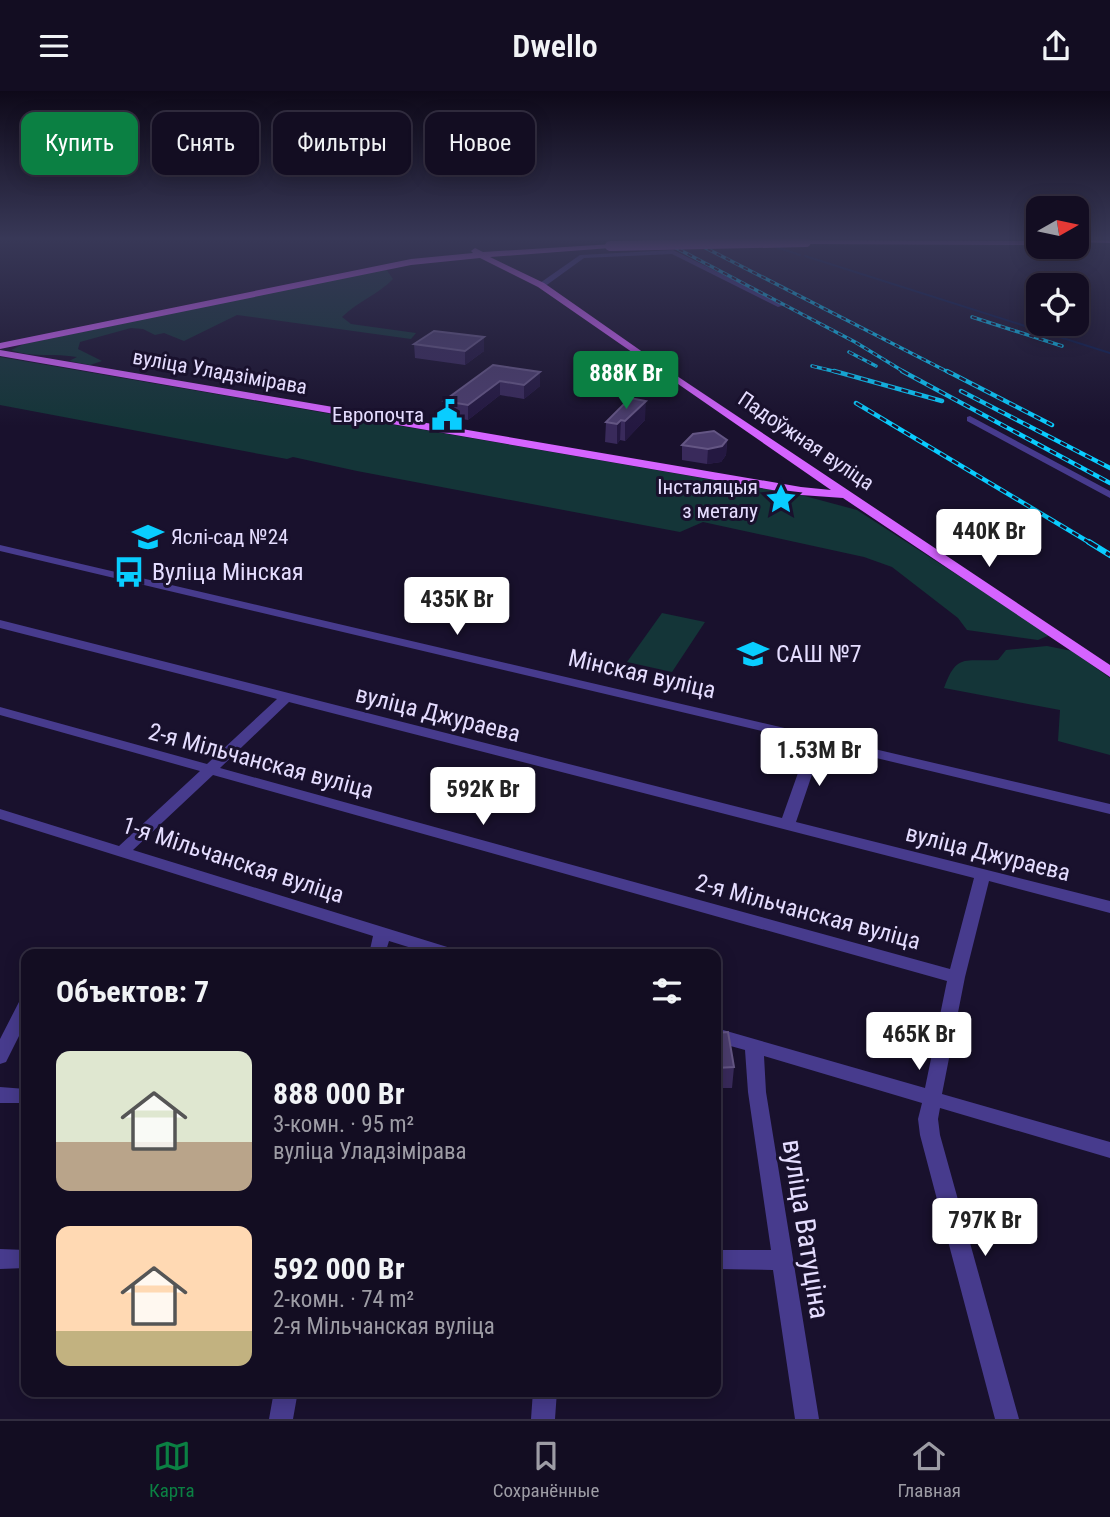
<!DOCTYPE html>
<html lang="ru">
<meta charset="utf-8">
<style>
:root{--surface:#130d22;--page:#1c162a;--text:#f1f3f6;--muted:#9d9ca5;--line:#322d40;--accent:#0b8043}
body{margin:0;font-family:"Roboto Condensed",sans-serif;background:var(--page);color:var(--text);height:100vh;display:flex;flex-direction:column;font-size:26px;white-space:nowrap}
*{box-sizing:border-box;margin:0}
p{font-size:23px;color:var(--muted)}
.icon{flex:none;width:38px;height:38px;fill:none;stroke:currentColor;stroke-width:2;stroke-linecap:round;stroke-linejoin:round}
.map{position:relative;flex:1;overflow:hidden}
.panel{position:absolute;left:21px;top:858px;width:700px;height:448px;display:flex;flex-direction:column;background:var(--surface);border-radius:14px;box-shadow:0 4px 18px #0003,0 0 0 2px var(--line)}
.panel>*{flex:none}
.top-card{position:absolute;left:21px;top:21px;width:700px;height:63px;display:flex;gap:14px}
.needle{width:46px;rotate:81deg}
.tools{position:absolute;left:1026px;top:105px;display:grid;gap:14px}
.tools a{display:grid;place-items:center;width:63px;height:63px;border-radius:14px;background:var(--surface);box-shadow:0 4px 18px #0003,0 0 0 2px var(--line);font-size:35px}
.price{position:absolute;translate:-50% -60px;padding:0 16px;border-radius:7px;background:#fff;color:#222;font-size:23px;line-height:46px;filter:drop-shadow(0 2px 4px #0008)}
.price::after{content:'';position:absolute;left:50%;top:42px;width:21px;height:16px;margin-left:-10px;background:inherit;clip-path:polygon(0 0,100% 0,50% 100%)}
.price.on{background:var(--accent);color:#fff}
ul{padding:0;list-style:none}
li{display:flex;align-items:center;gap:21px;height:175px;padding:0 35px}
li span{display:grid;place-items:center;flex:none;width:196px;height:140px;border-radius:14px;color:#555}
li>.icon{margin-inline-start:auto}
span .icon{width:84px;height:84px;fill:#fffc;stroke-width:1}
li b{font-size:30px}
h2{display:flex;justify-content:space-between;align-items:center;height:84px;padding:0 35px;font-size:30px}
.pill{padding:0 24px;border-radius:14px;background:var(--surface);box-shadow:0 4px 18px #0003,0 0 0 2px var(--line);font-size:24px;line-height:63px}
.pill.on{background:var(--accent);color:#fff}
header{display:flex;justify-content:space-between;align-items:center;height:91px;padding:0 35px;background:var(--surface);font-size:32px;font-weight:600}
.tab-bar{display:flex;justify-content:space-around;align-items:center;height:98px;border-top:2px solid var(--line);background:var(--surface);font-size:19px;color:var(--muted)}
.tab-bar a{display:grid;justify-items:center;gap:4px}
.tab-bar .on{color:var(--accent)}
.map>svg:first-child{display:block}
.green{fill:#143538}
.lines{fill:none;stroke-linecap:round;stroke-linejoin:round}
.stream{stroke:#0a1b4e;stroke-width:2}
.minor{fill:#473b8d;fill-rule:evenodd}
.major{fill:#d564ff;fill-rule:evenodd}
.rail-far2-casing{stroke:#09cdff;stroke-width:3.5}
.rail-far1-casing{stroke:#09cdff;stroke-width:4.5}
.rail-casing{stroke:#09cdff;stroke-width:6}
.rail-far2{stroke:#19112d;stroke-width:2;stroke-dasharray:5;stroke-linecap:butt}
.rail-far1{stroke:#19112d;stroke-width:2.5;stroke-dasharray:7;stroke-linecap:butt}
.rail{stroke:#19112d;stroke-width:3.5;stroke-dasharray:10;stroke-linecap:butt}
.major-bridge{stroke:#d564ff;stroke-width:10}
.wall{fill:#392a5b}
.shaded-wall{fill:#241841}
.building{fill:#4b3d6d;stroke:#645684;stroke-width:2}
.labels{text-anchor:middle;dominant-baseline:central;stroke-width:6;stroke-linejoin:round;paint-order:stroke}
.far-street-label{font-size:21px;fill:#e5ddff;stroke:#19112d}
.far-poi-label{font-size:21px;fill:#e5ddff;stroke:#19112d;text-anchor:end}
.poi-label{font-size:24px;fill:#e5ddff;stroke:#19112d;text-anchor:start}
.street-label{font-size:24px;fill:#e5ddff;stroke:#19112d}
.near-street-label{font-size:28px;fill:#e5ddff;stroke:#19112d}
</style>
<header><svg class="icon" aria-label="menu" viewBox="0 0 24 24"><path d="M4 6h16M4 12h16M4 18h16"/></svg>Dwello<svg class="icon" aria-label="share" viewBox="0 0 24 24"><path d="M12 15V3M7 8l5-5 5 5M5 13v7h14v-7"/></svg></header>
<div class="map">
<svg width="1110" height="1328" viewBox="0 0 1110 1328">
<rect width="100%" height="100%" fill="#19112d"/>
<path class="green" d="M386,178L393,188C379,203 358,210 342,226L351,233L416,242L411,248L237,224L184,250L164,242L155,244L143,238L131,237L80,251L78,258L102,270L90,274L69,270L77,266C55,262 33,267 11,259L24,253L62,245Z
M0,266L801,404L857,419L1050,544L1038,549L967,539L958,527L892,476L864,466L703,431L680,441L357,380L293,366L287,368L265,364L0,314Z
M662,522L705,531L672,581L627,571Z
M1047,555L1072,560L1110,587V664L1058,650L1060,619L944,597C957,561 965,571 998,569L1006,559Z"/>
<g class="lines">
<path class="stream" d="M776,156L800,164
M805,165L1110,262"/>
<path class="minor" d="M673,159L785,214L778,216L672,163L584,167L544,196L537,194L580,164Z
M970,325L1110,400V407L967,330V326Z
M0,454L1110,713V723L822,654L796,731L1110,810V822L989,790L965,886L942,1003L1110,1051V1067L940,1017L938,1028L940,1044L1019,1328H995L920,1044L918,1028L922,1012L764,965L766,1001L819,1328H795L773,1179L716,1178V1159H771L748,1001L745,959L716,951V937L925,997L947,890L213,684L133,759L457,859L459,863H431L389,850L385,863H369L373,845L0,728V718L119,755L200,680L0,624V616L207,673L277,608L0,537V529L782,727L809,651L0,460ZM289,611L974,787L950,878L220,677Z
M26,908V931L6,971L0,973V948L20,909Z
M0,996L26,998V1012H0Z
M0,1158L26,1159V1177L0,1178Z
M274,1300H298L293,1328H269Z
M533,1300H557L555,1328H531Z"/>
<path class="major" d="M805,149L1038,150V154L806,153L802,151Z
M1076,149H1110V152L1076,151Z
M613,153L610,157L490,166L544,192L677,285L1110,574V586L843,407L801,404L0,265V259L801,396L831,399L538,196L480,167L411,174L0,258V252L411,168L473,162L471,160L475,157L483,161Z"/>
<defs>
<path id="rail-far2" d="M661,149L855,251L906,282
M690,149L950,282
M972,226L1062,255
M849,261L876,275
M812,275L841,282"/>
<path id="rail-far1" d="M834,280L942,310
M902,280L1110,392
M947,280L1052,334
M961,300L1110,377
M856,312L1092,453"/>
<path id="rail" d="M1089,451L1110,464"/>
</defs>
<use href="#rail-far2" class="rail-far2-casing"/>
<use href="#rail-far1" class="rail-far1-casing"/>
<use href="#rail" class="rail-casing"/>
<use href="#rail-far2" class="rail-far2"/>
<use href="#rail-far1" class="rail-far1"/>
<use href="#rail" class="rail"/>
<path class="major-bridge" d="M610,155L806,151"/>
</g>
<path class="wall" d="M414,253L484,260L465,274L415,267Z
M493,274L540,295L524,308L500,304L468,329L444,325V310Z
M630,307L645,329L625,350L620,349L617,353L605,351L606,331Z
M727,349L726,364L721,371L707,373L682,369V354Z
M716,942L734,976L732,997H716Z"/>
<path class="shaded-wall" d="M484,246V260L465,274V260Z
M540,281V295L524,308V294Z
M500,290V304L468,329V314Z
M646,310L645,329L625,350V330Z
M621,329L620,349L617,353V333Z
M727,349L726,364L721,371L707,373L708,358Z"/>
<path class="building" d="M434,240L484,246L465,260L414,253Z
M493,274L540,281L524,294L500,290L468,314L444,310Z
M630,307L646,310L625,330L621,329L617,333L606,331Z
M714,340L727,349L722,355L708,358L682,354L693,343Z
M728,941L734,976L716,977V942Z"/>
<linearGradient id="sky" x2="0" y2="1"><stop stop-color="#0e0919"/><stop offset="0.44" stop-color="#383857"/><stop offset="1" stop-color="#383857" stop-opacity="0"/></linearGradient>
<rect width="1110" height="335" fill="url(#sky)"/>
<defs>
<symbol id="civic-bare" viewBox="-9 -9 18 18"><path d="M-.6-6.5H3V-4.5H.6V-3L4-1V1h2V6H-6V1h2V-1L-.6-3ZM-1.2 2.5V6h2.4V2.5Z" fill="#09cdff" stroke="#19112d" stroke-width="2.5" paint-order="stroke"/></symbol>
<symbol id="sight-bare" viewBox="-9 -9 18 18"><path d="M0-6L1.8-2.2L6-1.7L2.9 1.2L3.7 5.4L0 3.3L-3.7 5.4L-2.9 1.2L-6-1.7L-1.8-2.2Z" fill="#09cdff" stroke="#19112d" stroke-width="2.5" paint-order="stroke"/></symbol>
<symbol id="school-bare" viewBox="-9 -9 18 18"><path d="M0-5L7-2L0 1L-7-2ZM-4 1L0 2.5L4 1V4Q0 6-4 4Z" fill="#09cdff" stroke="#19112d" stroke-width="2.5" paint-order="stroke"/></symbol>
<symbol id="bus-bare" viewBox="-9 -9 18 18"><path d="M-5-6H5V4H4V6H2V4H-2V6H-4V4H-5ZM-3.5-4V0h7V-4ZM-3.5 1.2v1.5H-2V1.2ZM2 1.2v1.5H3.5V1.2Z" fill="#09cdff" stroke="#19112d" stroke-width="2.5" paint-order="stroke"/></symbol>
</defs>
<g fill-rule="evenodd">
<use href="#civic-bare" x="425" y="302" width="44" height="44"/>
<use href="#sight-bare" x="759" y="386" width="44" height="44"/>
<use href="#school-bare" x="126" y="424" width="44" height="44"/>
<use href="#bus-bare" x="107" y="459" width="44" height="44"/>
<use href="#school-bare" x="731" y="541" width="44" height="44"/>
</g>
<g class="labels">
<g class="far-street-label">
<text transform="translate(220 281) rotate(10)">вуліца Уладзімірава</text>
<text transform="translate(806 350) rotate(34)">Падоўжная вуліца</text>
</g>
<g class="far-poi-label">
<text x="424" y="324">Европочта</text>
<text x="758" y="396">Інсталяцыя<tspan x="758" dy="24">з металу</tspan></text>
<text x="171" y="446" text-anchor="start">Яслі-сад №24</text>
</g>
<g class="poi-label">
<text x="152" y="481">Вуліца Мінская</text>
<text x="776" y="563">САШ №7</text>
</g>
<g class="street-label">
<text transform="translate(642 583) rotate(13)">Мінская вуліца</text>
<text transform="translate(438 623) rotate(14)">вуліца Джураева</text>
<text transform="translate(261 670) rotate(15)">2-я Мільчанская вуліца</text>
<text transform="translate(988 762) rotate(14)">вуліца Джураева</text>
<text transform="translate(233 769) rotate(18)">1-я Мільчанская вуліца</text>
<text transform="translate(808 821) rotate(15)">2-я Мільчанская вуліца</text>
</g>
<g class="near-street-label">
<text transform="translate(806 1138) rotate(81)">вуліца Ватуціна</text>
</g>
</g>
</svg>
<div class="tools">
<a><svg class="needle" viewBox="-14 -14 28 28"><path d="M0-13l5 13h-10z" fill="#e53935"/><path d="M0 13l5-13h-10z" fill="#9d9ca5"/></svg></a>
<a><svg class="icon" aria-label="locate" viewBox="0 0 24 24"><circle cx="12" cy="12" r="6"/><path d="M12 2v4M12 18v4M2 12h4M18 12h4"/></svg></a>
</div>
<b class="price on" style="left:626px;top:320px">888K Br</b>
<b class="price" style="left:989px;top:478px">440K Br</b>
<b class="price" style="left:457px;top:546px">435K Br</b>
<b class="price" style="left:819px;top:697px">1.53M Br</b>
<b class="price" style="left:483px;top:736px">592K Br</b>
<b class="price" style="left:919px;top:981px">465K Br</b>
<b class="price" style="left:985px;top:1167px">797K Br</b>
<div class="top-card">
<a class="pill on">Купить</a>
<a class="pill">Снять</a>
<a class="pill">Фильтры</a>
<a class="pill">Новое</a>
</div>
<section class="panel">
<h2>Объектов: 7<svg class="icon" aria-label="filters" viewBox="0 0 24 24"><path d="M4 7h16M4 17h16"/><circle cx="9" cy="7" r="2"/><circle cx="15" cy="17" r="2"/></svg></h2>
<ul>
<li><span style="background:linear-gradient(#dfe7d0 65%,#b9a48a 0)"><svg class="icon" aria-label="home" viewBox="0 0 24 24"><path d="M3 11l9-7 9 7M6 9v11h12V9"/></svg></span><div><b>888 000 Br</b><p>3-комн. · 95 m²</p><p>вуліца Уладзімірава</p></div></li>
<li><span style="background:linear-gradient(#ffd9b3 75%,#c2b280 0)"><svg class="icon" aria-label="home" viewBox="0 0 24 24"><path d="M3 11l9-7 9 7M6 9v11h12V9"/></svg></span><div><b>592 000 Br</b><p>2-комн. · 74 m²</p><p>2-я Мільчанская вуліца</p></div></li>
</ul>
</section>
</div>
<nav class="tab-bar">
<a class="on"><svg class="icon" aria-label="map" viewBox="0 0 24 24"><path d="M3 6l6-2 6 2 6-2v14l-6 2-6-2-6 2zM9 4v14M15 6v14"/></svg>Карта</a>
<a><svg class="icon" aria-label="saved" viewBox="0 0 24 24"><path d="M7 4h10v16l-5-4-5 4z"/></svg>Сохранённые</a>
<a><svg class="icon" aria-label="home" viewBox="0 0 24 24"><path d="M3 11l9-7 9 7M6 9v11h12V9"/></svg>Главная</a>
</nav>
